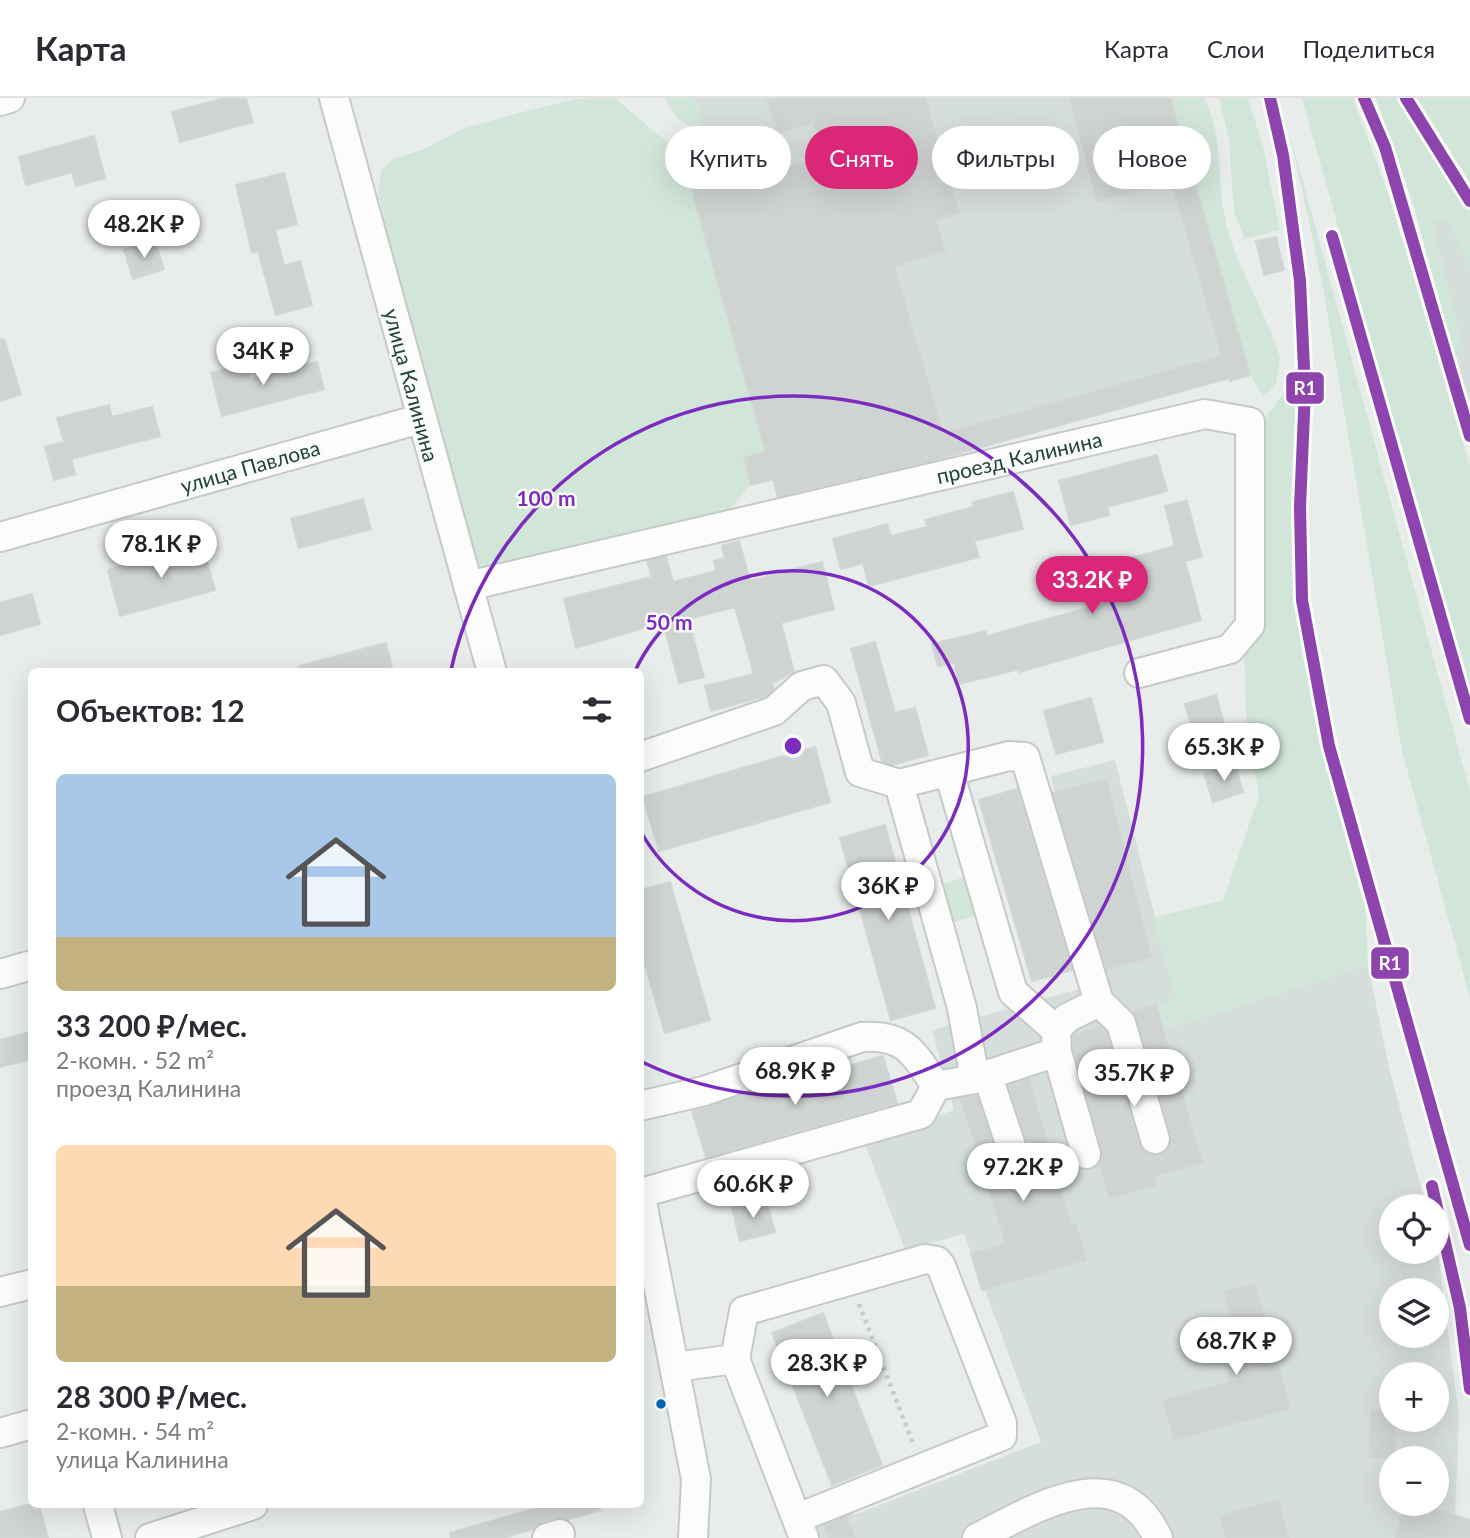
<!DOCTYPE html>
<html lang="ru">
<meta charset="utf-8">
<style>
:root{--surface:#fff;--page:#f2f2f3;--text:#2b2b33;--muted:#7c7c81;--line:#e1e1e2;--accent:#db2777}
body{margin:0;font-family:Lato,sans-serif;background:var(--page);color:var(--text);height:100vh;display:flex;flex-direction:column;font-size:26px;white-space:nowrap}
*{box-sizing:border-box;margin:0}
p{font-size:23px;color:var(--muted)}
.icon{flex:none;width:38px;height:38px;fill:none;stroke:currentColor;stroke-width:2;stroke-linecap:round;stroke-linejoin:round}
.map{position:relative;flex:1;overflow:hidden}
.panel{position:absolute;left:28px;top:570px;width:616px;height:840px;display:flex;flex-direction:column;background:var(--surface);border-radius:10px;box-shadow:0 7px 28px #0002}
.panel>*{flex:none}
.banner{position:absolute;left:665px;top:28px;width:665px;height:63px;display:flex;gap:14px}
.tools{position:absolute;left:1379px;top:1096px;display:grid;gap:14px}
.tools a{display:grid;place-items:center;width:70px;height:70px;border-radius:50%;background:var(--surface);box-shadow:0 7px 28px #0002;font-size:35px}
.price{position:absolute;translate:-50% -60px;padding:0 16px;border-radius:24px;background:#fff;color:#222;font-size:23px;line-height:46px;filter:drop-shadow(0 2px 4px #0008)}
.price::after{content:'';position:absolute;left:50%;top:42px;width:21px;height:16px;margin-left:-10px;background:inherit;clip-path:polygon(0 0,100% 0,50% 100%)}
.price.on{background:var(--accent);color:#fff}
ul{padding:0;list-style:none}
li{display:grid;align-content:center;gap:14px;height:371px;padding:0 28px}
li span{display:grid;place-items:center;height:217px;border-radius:10px;color:#555}
li>.icon{margin-inline-start:auto}
span .icon{width:126px;height:126px;fill:#fffc;stroke-width:1}
li b{font-size:30px}
h2{display:flex;justify-content:space-between;align-items:center;height:84px;padding:0 28px;font-size:30px}
.tag{padding:0 24px;border-radius:32px;background:var(--surface);box-shadow:0 7px 28px #0002;font-size:24px;line-height:63px}
.tag.on{background:var(--accent);color:#fff}
header{display:flex;align-items:center;gap:42px;box-sizing:border-box;height:98px;padding:0 35px;background:var(--surface);border-bottom:2px solid var(--line)}
header strong{font-size:33px}
nav{display:flex;gap:38px;margin-inline-start:auto;font-size:24px}
.map>svg:first-child{display:block}
.built{fill:#d6dedb;fill-rule:evenodd}
.green{fill:#d1e6d8}
.building{fill:#cfd4d2;stroke:#d1d6d4;stroke-width:2}
.lines{fill:none;stroke-linecap:round;stroke-linejoin:round}
.minor-casing{stroke:#c5cac8;stroke-width:32}
.path{stroke:#c3ccca;stroke-width:4.5;stroke-dasharray:3.5 5;stroke-linecap:butt}
.minor{stroke:#fcfcfc;stroke-width:28}
.rail-1-casing{stroke:#f7fbf9;stroke-width:18}
.rail-1{stroke:#8e44ad;stroke-width:12}
.ring{fill:none;stroke:#7b2cbf;stroke-width:3.5}
.bus-dot{fill:#0065bd;stroke:#f7fbf9;stroke-width:2.5}
.labels{text-anchor:middle;dominant-baseline:central;stroke-width:5;stroke-linejoin:round;paint-order:stroke}
.street-label{font-size:21px;fill:#24423a;stroke:#f7fbf9}
.centre{fill:#7b2cbf;stroke:#f7fbf9;stroke-width:3.5}
.ring-label{font-size:21px;text-anchor:middle;font-weight:bold;fill:#7b2cbf;stroke:#f7fbf9;stroke-width:5;stroke-linejoin:round;paint-order:stroke}
.line-badge{stroke:#f7fbf9;stroke-width:2.5}
.badge-label{font-size:19px;text-anchor:middle;font-weight:bold;fill:#fff}
</style>
<header>
<strong>Карта</strong>
<nav><a>Карта</a><a>Слои</a><a>Поделиться</a></nav>
</header>
<div class="map">
<svg width="1470" height="1440" viewBox="0 0 1470 1440">
<rect width="100%" height="100%" fill="#e8edeb"/>
<path class="built" d="M695,0H1170L1250,277L1202,287L780,405L773,381L751,387L744,360L766,354L682,57L706,49Z
M1470,85V314L1415,111Z
M1115,662L1176,901L1163,932L1368,867L1390,974L1426,1108H1391V1153H1437V1146L1459,1320L1455,1417L1470,1422V1440H818L814,1428L851,1413L854,1417L1041,1344L964,1136L905,1152L864,1044L954,1012L932,932L1104,884L1051,678ZM1391,1192H1437V1237H1391ZM1391,1276H1437V1321H1391ZM1391,1360H1437V1405H1391Z"/>
<path class="green" d="M615,0L682,57L766,354L744,360L751,387L726,415L477,480L385,125L378,93L381,73L392,61L422,52L463,31L514,16L576,1Z
M665,0H695L703,32C683,29 673,18 665,0Z
M1170,0H1204C1223,34 1217,78 1224,115C1233,166 1266,211 1280,260L1276,286L1263,298L1250,277Z
M1219,0H1248L1263,49L1280,132L1245,141L1234,114L1229,42Z
M1302,0H1353L1389,98L1470,367V601Z
M1376,0H1398L1470,116V172L1448,122L1432,121L1464,252L1453,255L1415,111Z
M1417,0H1470V84Z
M1290,36L1470,693V900L1402,653L1323,190Z
M1288,289L1297,293V503L1325,651L1365,799L1368,867L1163,932L1156,907L1176,901L1153,820L1223,802L1259,698L1246,619L1243,520L1256,332Z
M971,777L982,816L950,825L939,787Z"/>
<path class="building" d="M225,0H246L253,24L180,44L172,14Z
M767,0H925L959,115L935,122L945,153L894,168L943,336L1222,258L1172,84L1097,103L1070,0H1170L1250,277L1230,283L1229,280L928,364L778,399L773,381L751,387L744,360L766,354L682,57L706,50L716,82L786,62L788,70L823,58L814,24L778,35Z
M94,38L105,80L76,88L72,74L26,87L19,59Z
M284,75L297,126L275,132L284,168L300,163L312,207L276,217L258,153L252,155L236,87Z
M1276,139L1284,172L1264,177L1256,143Z
M155,143L164,171L133,181L124,152Z
M4,241L21,296L0,303V242Z
M317,264L324,291L222,318L211,275L246,266L250,281Z
M109,307L112,319L152,309L160,338L71,361L75,376L54,382L45,349L64,344L57,320Z
M1157,357L1167,393L1107,409L1109,417L1071,427L1059,383Z
M1013,394L1023,431L974,443L979,459L869,488L863,465L841,471L833,441L887,426L891,438L927,429L925,422L974,409L973,404Z
M363,401L371,431L299,450L291,421Z
M1187,403L1202,459L1185,463L1201,522L1020,574V571L959,586L954,564L938,568L932,546L986,533L987,538L1141,495L1131,460L1175,448L1165,408Z
M739,443L750,483L822,464L834,511L781,525L794,574L772,585L774,591L765,598L711,613L705,588L754,576L735,509L688,521L704,579L679,585L663,524L576,550L564,501L652,479L647,463L666,459L673,484L716,473L714,463L725,460L722,448Z
M202,446L215,492L120,518L108,472Z
M32,496L40,526L0,537V505Z
M875,544L895,615L915,610L928,657L892,667L882,663L851,551Z
M386,545L392,569L373,574H300L299,568Z
M1216,597L1224,625L1193,634L1185,606Z
M1091,600L1103,644L1056,656L1044,613Z
M815,649L830,704L659,753L643,699Z
M1235,666L1243,694L1213,704L1204,676Z
M1106,681L1151,859L1106,871L1053,695Z
M1017,691L1072,872L1032,883L979,702Z
M885,727L935,910L891,922L840,740Z
M670,784L710,922L665,935L640,850V792Z
M1156,907L1202,1064L1154,1078L1156,1087L1109,1100L1100,1065L1102,1051L1074,951L1073,938L1101,929L1106,934L1139,1046L1150,1057H1160L1171,1046V1036L1133,914Z
M32,933V961L0,969V942Z
M883,958L897,1005L706,1059L692,1013Z
M1029,981L1071,1127L1076,1126L1086,1162L982,1192L971,1156L1006,1146L961,1001L977,998L1007,1087L1012,1094L1027,1097L1035,1091L1038,1076L1008,988Z
M766,1101L775,1134L740,1143L732,1110Z
M1255,1186L1290,1310L1174,1342L1163,1303L1247,1279L1224,1194Z
M823,1215L882,1367L832,1387L772,1235Z
M1371,1313L1391,1314V1321H1396L1394,1360L1369,1359Z
M1278,1402L1288,1440H1226L1220,1418Z
M1406,1405H1418L1470,1422V1440H1395Z
M26,1407H39L48,1440H0V1414Z
M547,1407H599L600,1412L567,1422L555,1420L541,1424L533,1431L503,1440H451L450,1435Z
M846,1418L855,1440H829L824,1427Z"/>
<g class="lines">
<defs>
<path id="minor" d="M334,0L492,574
M0,3L10,0
M0,439L420,321
M468,488L1205,316L1250,324V527L1230,551L1139,575
M640,659L774,613L802,588L824,582L841,605L860,674L899,686L1009,658L1025,659L1099,904L1067,920L1056,932L1057,954L1086,1056
M949,674L1013,894L1056,932
M899,686L962,910L975,981
M0,876L32,867
M1099,904L1121,925L1155,1041
M987,976L1022,1081
M640,1008L704,993L862,939C905,936 914,955 936,988
M640,1094L696,1381L693,1440
M641,1095L921,1016L936,988L975,981L1057,954
M0,1194L32,1186
M735,1261L744,1213L925,1161L937,1163L941,1168L1002,1325V1338L798,1420
M675,1269L735,1261L804,1440
M0,1335L32,1326
M98,1407L107,1440
M150,1440L253,1407
M547,1440L560,1436
M977,1440C1034,1411 1119,1356 1158,1440"/>
</defs>
<use href="#minor" class="minor-casing"/>
<path class="path" d="M859,1206L914,1348"/>
<use href="#minor" class="minor"/>
<defs>
<path id="rail-1" d="M1270,0L1283,57L1300,183L1305,292L1300,409L1302,502L1329,648L1470,1147
M1364,0L1385,49L1470,338
M1406,0L1470,103
M1332,138L1470,621
M1432,1088L1460,1210L1470,1291"/>
</defs>
<use href="#rail-1" class="rail-1-casing"/>
<use href="#rail-1" class="rail-1"/>
</g>
<g class="ring">
<path d="M635 573A175 175 0 1 1 641 734"/>
<path d="M451 572A350 350 0 1 1 642 964"/>
</g>
<circle class="bus-dot" cx="661" cy="1306" r="6"/>
<g class="labels">
<g class="street-label">
<text transform="translate(412 287) rotate(75)">улица Калинина</text>
<text transform="translate(1019 359) rotate(-13)">проезд Калинина</text>
<text transform="translate(250 368) rotate(-16)">улица Павлова</text>
</g>
</g>
<circle cx="793" cy="648" r="10" class="centre"/>
<g class="ring-label">
<text x="546" y="408">100 m</text>
<text x="669" y="532">50 m</text>
</g>
<g class="line-badge">
<rect x="1285" y="273" width="40" height="34" rx="7" fill="#8e44ad"/>
<rect x="1370" y="848" width="40" height="34" rx="7" fill="#8e44ad"/>
</g>
<g class="badge-label">
<text x="1305" y="297">R1</text>
<text x="1390" y="872">R1</text>
</g>
</svg>
<div class="tools">
<a><svg class="icon" aria-label="locate" viewBox="0 0 24 24"><circle cx="12" cy="12" r="6"/><path d="M12 2v4M12 18v4M2 12h4M18 12h4"/></svg></a>
<a><svg class="icon" aria-label="layers" viewBox="0 0 24 24"><path d="M12 4l9 5-9 5-9-5zM3 14l9 5 9-5"/></svg></a>
<a>+</a>
<a>−</a>
</div>
<b class="price" style="left:144px;top:162px">48.2K ₽</b>
<b class="price" style="left:263px;top:289px">34K ₽</b>
<b class="price" style="left:161px;top:482px">78.1K ₽</b>
<b class="price on" style="left:1092px;top:518px">33.2K ₽</b>
<b class="price" style="left:1224px;top:685px">65.3K ₽</b>
<b class="price" style="left:888px;top:824px">36K ₽</b>
<b class="price" style="left:795px;top:1009px">68.9K ₽</b>
<b class="price" style="left:1134px;top:1011px">35.7K ₽</b>
<b class="price" style="left:1023px;top:1105px">97.2K ₽</b>
<b class="price" style="left:753px;top:1122px">60.6K ₽</b>
<b class="price" style="left:1236px;top:1279px">68.7K ₽</b>
<b class="price" style="left:827px;top:1301px">28.3K ₽</b>
<div class="banner">
<a class="tag">Купить</a>
<a class="tag on">Снять</a>
<a class="tag">Фильтры</a>
<a class="tag">Новое</a>
</div>
<section class="panel">
<h2>Объектов: 12<svg class="icon" aria-label="filters" viewBox="0 0 24 24"><path d="M4 7h16M4 17h16"/><circle cx="9" cy="7" r="2"/><circle cx="15" cy="17" r="2"/></svg></h2>
<ul>
<li><span style="background:linear-gradient(#a9c7e8 75%,#c2b280 0)"><svg class="icon" aria-label="home" viewBox="0 0 24 24"><path d="M3 11l9-7 9 7M6 9v11h12V9"/></svg></span><div><b>33 200 ₽/мес.</b><p>2-комн. · 52 m²</p><p>проезд Калинина</p></div></li>
<li><span style="background:linear-gradient(#ffd9b3 65%,#c2b280 0)"><svg class="icon" aria-label="home" viewBox="0 0 24 24"><path d="M3 11l9-7 9 7M6 9v11h12V9"/></svg></span><div><b>28 300 ₽/мес.</b><p>2-комн. · 54 m²</p><p>улица Калинина</p></div></li>
</ul>
</section>
</div>
